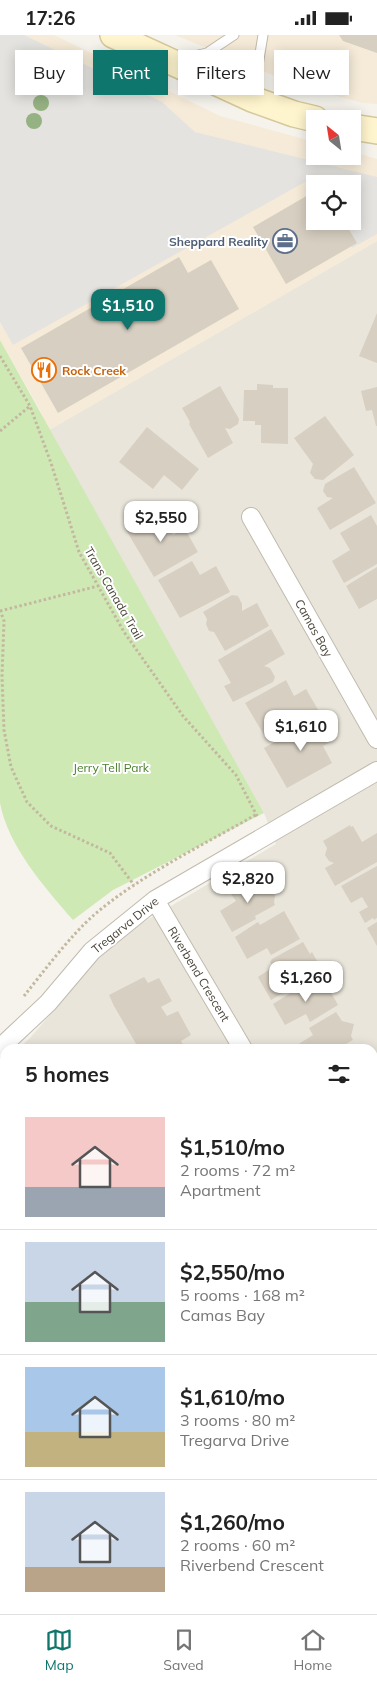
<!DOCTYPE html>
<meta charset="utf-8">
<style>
:root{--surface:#fff;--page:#f6f6f6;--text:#222;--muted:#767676;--line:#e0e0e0;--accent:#0f766e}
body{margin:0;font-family:Mulish,sans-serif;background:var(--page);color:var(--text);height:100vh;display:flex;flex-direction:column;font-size:19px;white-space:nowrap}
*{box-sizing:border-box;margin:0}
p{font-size:16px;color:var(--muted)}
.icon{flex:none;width:28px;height:28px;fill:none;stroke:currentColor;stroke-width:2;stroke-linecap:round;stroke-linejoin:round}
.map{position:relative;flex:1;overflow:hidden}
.sheet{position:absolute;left:0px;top:1009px;width:378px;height:571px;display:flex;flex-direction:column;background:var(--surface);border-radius:15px 15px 0 0;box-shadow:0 2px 12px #0003}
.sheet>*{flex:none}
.guide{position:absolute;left:15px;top:15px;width:348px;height:45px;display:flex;gap:10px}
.needle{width:32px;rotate:330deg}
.tools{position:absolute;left:306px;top:75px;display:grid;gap:10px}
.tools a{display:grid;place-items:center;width:55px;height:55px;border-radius:0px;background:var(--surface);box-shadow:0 2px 12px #0003;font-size:25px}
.price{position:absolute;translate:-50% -42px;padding:0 11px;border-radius:10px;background:#fff;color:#222;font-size:16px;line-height:32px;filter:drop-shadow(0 1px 2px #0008)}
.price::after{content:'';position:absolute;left:50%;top:30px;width:15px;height:11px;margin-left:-8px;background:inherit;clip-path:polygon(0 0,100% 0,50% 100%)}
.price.selected{background:var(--accent);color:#fff}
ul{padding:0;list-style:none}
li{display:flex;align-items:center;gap:15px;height:125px;padding:0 25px}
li+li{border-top:1px solid var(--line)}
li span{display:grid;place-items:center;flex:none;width:140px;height:100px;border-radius:0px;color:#555}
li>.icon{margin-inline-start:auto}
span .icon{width:60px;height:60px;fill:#fffc;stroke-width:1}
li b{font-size:21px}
h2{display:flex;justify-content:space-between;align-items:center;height:60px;padding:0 25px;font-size:21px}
.chip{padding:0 18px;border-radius:0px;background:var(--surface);box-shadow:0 2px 12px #0003;font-size:18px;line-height:45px}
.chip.selected{background:var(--accent);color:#fff}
.status{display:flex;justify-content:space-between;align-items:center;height:35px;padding:0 25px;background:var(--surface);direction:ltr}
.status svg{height:14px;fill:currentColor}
.tabs{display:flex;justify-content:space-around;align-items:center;height:70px;border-top:1px solid var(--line);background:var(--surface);font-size:14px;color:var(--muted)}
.tabs a{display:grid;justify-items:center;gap:2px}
.tabs .selected{color:var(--accent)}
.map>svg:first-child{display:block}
.residential{fill:#e9e5da}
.commercial{fill:#f6ebd8;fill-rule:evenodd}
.green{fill:#cfe9b5}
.parking{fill:#e4e3e0}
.building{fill:#d7cfc1}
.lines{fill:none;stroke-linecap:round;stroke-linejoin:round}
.lane-casing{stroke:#c1bbae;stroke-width:11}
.street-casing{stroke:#c1bbae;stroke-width:20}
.secondary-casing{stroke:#d5c89b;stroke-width:28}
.path{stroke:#c3b89f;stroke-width:3;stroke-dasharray:2.5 2.5;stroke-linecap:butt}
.lane{stroke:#fff;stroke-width:9}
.street{stroke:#fff;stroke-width:18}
.secondary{stroke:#fef4cd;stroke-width:25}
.tree{fill:#95b282}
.labels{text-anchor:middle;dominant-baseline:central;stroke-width:4;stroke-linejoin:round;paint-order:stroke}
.service-label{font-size:12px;font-weight:bold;fill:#4e5e75;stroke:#fff;text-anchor:end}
.food-label{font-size:12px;font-weight:bold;fill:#c56008;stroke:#fff;text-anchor:start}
.street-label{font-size:12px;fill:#4a4439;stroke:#fff}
.park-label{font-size:12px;fill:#477d2b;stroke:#fff}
</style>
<div class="status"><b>17:26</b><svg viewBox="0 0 49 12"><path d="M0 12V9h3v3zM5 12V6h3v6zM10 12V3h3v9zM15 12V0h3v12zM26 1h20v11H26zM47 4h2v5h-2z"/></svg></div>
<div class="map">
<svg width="377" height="1579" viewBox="0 0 377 1579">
<rect width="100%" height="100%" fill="#f5f3ec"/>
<path class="residential" d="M377,206V1579H59L56,1575H372V1014H18L30,1003L104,917L132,894L276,809L264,778L49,395Z
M5,1026V1481L0,1472V1031Z"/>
<path class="commercial" d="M0,0H54L220,81L315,107V121H352L353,117L377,124V206L49,395L40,375L0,305ZM315,149H352V186H315Z
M175,0H377V69L363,68L299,51Z"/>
<path class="green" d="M0,305L264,778L113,855L73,885C45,853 8,811 0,768Z"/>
<path class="parking" d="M0,0H24L162,67L195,97L377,142V199L352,213L337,186H352V149H315L312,143L13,310L0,287Z"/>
<path class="building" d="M339,0H377V18L343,6Z
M315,156V186H344L357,208L286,249L253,192Z
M179,222L188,238L211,225L239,274L58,378L21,313Z
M377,278V328L359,321Z
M257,349L273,350V353H288V409L261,408V390H255V386H243L244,355H257Z
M220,351L239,384L238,389L230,394L225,393L233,408L208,423L189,389L190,387L182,373Z
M377,352V391H376L372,375L366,376L361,356Z
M325,381L354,420L323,445L315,444L310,438L313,429L294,403Z
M147,392L199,434L182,455L164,440L153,454L119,427Z
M354,432L376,468L330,495L317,473L333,463L327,462L323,456L325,449Z
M164,473L166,475L167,474L174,485L172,486L173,489L168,492L173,500L185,494L198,517L154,542L126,495Z
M371,480L377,491V529L344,548L332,526L350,515L340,498Z
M192,526L200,540L216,531L230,557L180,583L158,545Z
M377,532V564L359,574L346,551Z
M232,560L238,561L242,569V576L257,568L269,591L225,616L214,597L209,596L206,589L207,584L203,577Z
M271,594L285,619L264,631L270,633L275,642L273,647L233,667L224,651L231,648L218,625Z
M286,645L294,661L306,654L320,678L267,705L245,668Z
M320,681L334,705L323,711L332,728L287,753L264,713Z
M350,790L351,792L353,791L362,807L377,798V827L335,851L325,833L334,828L329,826L325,820L327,813L323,806Z
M377,831V883L374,885L373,883L365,888L359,877L368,872L362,862L351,868L341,851Z
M259,842L264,852L276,855L274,867L275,870L255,881L256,884L232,897L220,876L236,866L231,859L234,856Z
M284,876L300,904L271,920L267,913L247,924L235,902L258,887L260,890Z
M377,887V911L367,893Z
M303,907L310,919L312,917L321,933L294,948L295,951L271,965L258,942L273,932L270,927L272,924Z
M144,942L148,948L159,943L172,966L161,972L167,981L178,976L191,1000L181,1006L185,1013L183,1014H139L114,971L109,960Z
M323,943L338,970L310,987L306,979L285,990L273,969L297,954L299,957Z
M336,977L342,986L354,989L351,1001L353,1005L337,1014H299L297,1010L313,1000L309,993Z
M377,1042V1078L372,1081V1045Z
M372,1088L374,1091L377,1089V1117L372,1120Z
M2,1090L5,1096V1148L0,1151V1091Z
M5,1179V1224L2,1226L0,1182Z
M0,1293L5,1302V1333L1,1336Z
M5,1348V1371L3,1368L0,1370V1351Z
M5,1379V1401L0,1393V1384Z
M372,1380L377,1388V1410L373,1422Z
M377,1492V1531L372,1523V1495Z
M372,1530L377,1537V1557L372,1559Z
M239,1575H271L273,1579H232Z
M279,1575H333L336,1579H282Z"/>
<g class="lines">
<defs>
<path id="lane" d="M181,24L207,18L234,0
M253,61L263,0"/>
<path id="street" d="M251,482L377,704
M155,865L243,1014
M0,1013L48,968L92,916L155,865L377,736
M372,1234L377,1242
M372,1306L377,1304
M0,1500L5,1508
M42,1575L44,1579"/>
<path id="secondary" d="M113,0L252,64L294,79L315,84
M352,92L377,96"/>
</defs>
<use href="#lane" class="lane-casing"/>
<use href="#street" class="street-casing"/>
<use href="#secondary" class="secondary-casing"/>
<path class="path" d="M0,321L30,371L51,428L79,517L124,597L183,681L236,740L258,783
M0,396L30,371
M0,575L4,586L2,641L4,695L11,732L27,767L51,791L110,818L134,850
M0,576L98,551
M24,961C44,936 70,901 94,880C139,841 205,809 257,779
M3,1579L10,1575"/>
<use href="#lane" class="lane"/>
<use href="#street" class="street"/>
<use href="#secondary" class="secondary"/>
</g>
<g class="tree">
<circle cx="41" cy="68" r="8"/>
<circle cx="34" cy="86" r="8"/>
</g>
<defs>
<symbol id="office-ring" viewBox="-11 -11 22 22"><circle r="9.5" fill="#fff" stroke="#5c6f8a" stroke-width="1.5"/><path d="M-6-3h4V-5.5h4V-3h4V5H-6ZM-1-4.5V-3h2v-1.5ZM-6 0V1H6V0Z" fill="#5c6f8a"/></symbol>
<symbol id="restaurant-ring" viewBox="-11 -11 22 22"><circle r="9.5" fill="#fff" stroke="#e8710a" stroke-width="1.5"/><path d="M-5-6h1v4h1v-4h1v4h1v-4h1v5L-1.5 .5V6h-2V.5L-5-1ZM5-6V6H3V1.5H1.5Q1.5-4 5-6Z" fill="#e8710a"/></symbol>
</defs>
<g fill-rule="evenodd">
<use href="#office-ring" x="271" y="192" width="28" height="28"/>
<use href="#restaurant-ring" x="30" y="321" width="28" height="28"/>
</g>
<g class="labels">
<g class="service-label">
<text x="268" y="206">Sheppard Reality</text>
</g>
<g class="food-label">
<text x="62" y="335">Rock Creek</text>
</g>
<g class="street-label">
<text transform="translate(114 558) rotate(60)">Trans Canada Trail</text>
<text transform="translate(314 593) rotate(61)">Camas Bay</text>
<text transform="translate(125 890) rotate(-39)">Tregarva Drive</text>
<text transform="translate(199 939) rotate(59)">Riverbend Crescent</text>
</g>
<g class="park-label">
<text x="111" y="732">Jerry Tell Park</text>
</g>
</g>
</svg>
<div class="tools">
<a><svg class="needle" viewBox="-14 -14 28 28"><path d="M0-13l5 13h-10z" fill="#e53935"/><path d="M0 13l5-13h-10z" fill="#767676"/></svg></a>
<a><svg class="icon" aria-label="locate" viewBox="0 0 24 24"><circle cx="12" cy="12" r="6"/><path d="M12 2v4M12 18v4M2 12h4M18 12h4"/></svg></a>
</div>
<b class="price selected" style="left:128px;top:296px">$1,510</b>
<b class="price" style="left:161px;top:508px">$2,550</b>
<b class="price" style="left:301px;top:717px">$1,610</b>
<b class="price" style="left:248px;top:869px">$2,820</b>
<b class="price" style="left:306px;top:968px">$1,260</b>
<div class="guide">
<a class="chip">Buy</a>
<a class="chip selected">Rent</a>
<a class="chip">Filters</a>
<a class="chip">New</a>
</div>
<section class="sheet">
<h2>5 homes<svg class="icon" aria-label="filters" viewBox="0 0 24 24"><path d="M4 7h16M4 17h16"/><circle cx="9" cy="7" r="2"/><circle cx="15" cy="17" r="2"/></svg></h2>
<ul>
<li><span style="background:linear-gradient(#f6c9c9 70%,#9aa5b1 0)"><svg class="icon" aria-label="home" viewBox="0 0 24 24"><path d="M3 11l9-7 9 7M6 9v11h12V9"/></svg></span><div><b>$1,510/mo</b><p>2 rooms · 72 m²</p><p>Apartment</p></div></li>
<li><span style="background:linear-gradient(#c9d6e8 60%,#7fa58c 0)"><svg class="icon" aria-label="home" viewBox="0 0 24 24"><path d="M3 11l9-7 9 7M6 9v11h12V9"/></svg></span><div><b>$2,550/mo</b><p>5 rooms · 168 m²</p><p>Camas Bay</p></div></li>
<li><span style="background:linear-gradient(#a9c7e8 65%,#c2b280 0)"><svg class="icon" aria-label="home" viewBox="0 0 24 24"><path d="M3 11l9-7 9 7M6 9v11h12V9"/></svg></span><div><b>$1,610/mo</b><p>3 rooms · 80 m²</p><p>Tregarva Drive</p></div></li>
<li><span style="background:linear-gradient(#c9d6e8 75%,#b9a48a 0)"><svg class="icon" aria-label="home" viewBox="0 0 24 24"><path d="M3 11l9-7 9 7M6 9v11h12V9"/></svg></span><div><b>$1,260/mo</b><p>2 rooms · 60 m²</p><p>Riverbend Crescent</p></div></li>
</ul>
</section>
</div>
<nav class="tabs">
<a class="selected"><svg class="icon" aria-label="map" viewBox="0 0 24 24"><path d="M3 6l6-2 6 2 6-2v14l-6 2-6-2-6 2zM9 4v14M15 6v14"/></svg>Map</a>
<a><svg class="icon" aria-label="saved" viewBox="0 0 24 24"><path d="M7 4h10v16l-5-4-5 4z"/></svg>Saved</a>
<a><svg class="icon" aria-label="home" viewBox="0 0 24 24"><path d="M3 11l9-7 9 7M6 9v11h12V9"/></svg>Home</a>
</nav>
